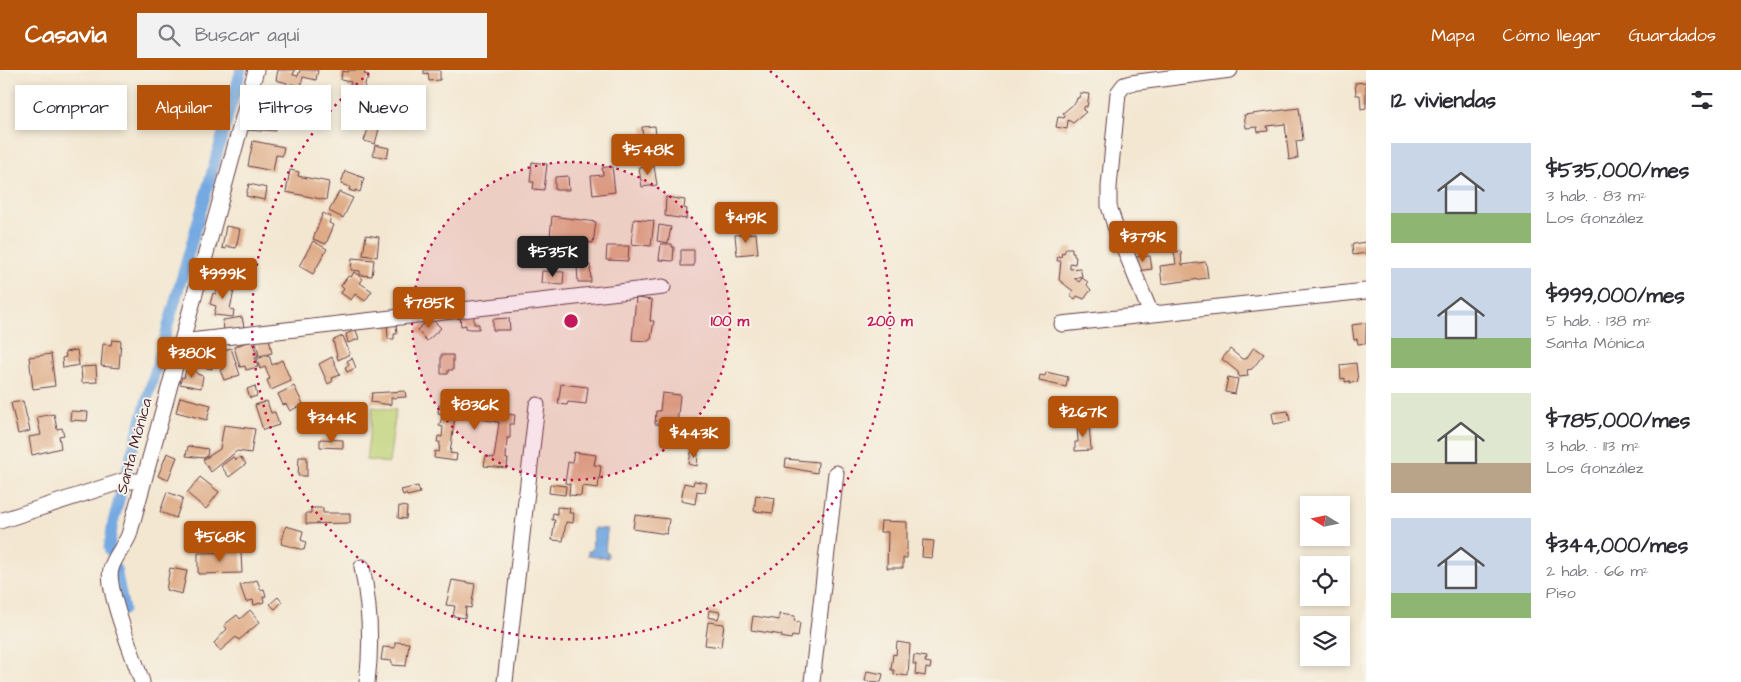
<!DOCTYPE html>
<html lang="es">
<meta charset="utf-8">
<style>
:root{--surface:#fff;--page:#f2f2f3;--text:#2b2b33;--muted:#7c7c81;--accent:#b45309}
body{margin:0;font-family:"Architects Daughter",sans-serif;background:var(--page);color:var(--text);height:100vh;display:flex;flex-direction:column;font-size:19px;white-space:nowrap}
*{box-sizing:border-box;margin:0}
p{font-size:16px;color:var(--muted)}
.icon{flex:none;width:28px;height:28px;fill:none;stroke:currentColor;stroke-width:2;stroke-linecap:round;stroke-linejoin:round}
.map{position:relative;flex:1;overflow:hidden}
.panel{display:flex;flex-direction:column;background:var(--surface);width:375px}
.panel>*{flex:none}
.banner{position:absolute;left:15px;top:15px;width:475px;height:45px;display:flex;gap:10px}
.needle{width:32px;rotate:280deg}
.buttons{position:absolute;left:1300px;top:426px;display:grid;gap:10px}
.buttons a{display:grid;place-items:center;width:50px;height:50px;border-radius:0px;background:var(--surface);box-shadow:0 2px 8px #0003;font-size:25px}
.price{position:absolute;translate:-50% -42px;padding:0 11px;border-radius:5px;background:var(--accent);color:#fff;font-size:16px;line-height:32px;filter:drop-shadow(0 1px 2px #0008)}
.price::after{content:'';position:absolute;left:50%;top:30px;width:15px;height:11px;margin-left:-8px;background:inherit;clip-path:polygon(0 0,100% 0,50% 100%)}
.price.current{background:#222;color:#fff}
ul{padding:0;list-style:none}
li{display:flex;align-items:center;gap:15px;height:125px;padding:0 25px}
li span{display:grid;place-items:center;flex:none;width:140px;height:100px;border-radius:0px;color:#555}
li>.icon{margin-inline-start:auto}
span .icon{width:60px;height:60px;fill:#fffc;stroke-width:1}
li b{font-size:21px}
h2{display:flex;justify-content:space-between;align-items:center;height:60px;padding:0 25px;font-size:21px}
.tag{padding:0 18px;border-radius:0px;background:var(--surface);box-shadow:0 2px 8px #0003;font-size:18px;line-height:45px}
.tag.current{background:var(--accent);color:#fff}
header{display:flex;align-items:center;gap:30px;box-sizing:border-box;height:70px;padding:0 25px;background:var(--accent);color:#fff}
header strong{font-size:24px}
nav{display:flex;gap:28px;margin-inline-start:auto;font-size:18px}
.search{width:350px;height:45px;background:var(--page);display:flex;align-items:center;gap:12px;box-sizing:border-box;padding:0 18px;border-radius:0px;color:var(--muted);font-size:19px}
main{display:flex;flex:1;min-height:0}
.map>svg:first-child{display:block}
.green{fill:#bdd175;stroke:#847850}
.water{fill:#75a9e1;stroke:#606486}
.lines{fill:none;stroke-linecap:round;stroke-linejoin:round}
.canal{stroke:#75a9e1;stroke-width:11}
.building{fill:#dfac87}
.minor-casing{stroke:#633d44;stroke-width:17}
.minor{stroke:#fff;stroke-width:15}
.ring{fill:none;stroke:#c2185b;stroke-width:2.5;stroke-dasharray:2.5 5}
.labels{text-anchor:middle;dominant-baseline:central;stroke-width:4;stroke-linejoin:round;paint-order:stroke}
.street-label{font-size:16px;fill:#4a1f2b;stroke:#f7f3e8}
.centre{fill:#c2185b;stroke:#f7f3e8;stroke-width:2.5}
.ring-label{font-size:15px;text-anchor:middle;font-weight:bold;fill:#c2185b;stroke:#f7f3e8;stroke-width:4;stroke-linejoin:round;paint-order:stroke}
</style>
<header>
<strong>Casavia</strong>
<div class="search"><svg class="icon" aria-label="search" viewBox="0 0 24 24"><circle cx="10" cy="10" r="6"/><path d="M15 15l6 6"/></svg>Buscar aquí</div>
<nav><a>Mapa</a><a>Cómo llegar</a><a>Guardados</a></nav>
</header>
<main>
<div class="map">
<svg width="1366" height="612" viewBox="0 0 1366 612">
<rect width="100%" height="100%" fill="#f7f3e8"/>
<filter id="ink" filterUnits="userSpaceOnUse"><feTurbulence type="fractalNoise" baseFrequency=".02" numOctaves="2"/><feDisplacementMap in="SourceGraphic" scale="10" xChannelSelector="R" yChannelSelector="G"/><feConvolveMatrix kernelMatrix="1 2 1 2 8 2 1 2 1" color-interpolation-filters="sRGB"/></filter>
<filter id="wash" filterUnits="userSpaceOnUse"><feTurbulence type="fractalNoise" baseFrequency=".0096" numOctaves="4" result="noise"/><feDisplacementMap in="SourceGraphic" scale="20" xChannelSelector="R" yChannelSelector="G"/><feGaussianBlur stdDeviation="1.12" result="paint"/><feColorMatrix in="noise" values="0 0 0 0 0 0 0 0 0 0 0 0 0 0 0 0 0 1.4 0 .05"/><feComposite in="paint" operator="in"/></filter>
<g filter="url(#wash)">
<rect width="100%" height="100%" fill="#f3e7d1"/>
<path class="green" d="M373,337L396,340L389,393L366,390Z"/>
<path class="water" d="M594,458L607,459L605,482L608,483V488L588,486V481H592Z"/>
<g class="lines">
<path class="canal" d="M126,403L241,0
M110,481L109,478L113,452L123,415
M116,499L124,540"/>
</g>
<g id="blocks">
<path class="building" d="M278,0H295L293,5L298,6L300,0H318L316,10L303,7L301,16L291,14L290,17L286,16L287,13L276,10Z
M349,0H365L364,4L369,5L368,10H366L363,23L350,20L351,12L341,10L342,1L348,2Z
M424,0H440V10L429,11L428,3L424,4Z
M1366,12V38L1361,39L1360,25H1356L1355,13Z
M258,18L277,22L275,36L255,32Z
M280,22L291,25L289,37L278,35Z
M1080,23L1089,24L1087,37L1085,36L1083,40L1086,42L1073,53L1068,50L1067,59L1056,57L1058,47L1064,48L1065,46L1063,43L1076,32L1077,28H1079Z
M356,28L362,31L357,41L351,38Z
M1299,38L1303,70L1296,71L1298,88L1289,90L1285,54L1267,56L1268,61L1258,62L1257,57L1246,58L1244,45Z
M326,41L327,54L307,55V42Z
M247,42H253V48L262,49V61L243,60Z
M264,43L277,44L275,61L263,60Z
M369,56L379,59L375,74L364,71Z
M655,56L657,77L644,79L642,57Z
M253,71L284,77L282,86L276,85L273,101L248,96Z
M375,75L389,78L387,88L373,85Z
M532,92L547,94L544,120L533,119L534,112H530Z
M612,96L615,122L593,125L591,106L603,105L602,98Z
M654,96L657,115L642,117L639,98Z
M290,100L299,102L298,106L329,112L326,130L286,122Z
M345,101L364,108L360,122L355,120V122L349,120L350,117L341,114Z
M568,106L569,120H555V107Z
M249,114L267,118L265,130L246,126Z
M339,122L353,128L343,148L329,141Z
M666,127L685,130L684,138L687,139L686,149L665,146Z
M323,143L331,147L329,153L334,155L326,174L313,169Z
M744,143L746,153L730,155L728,145Z
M552,146L596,152L593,173L550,167Z
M634,149L654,151L651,176L631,174Z
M659,155L671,157L668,173L657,171Z
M226,156L240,159L236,178L226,176V179L222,178Z
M756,163L758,183L737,185L735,165Z
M366,165L379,167L377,187L363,185Z
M313,171L327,179L313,204L299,196Z
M1366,172V183L1353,185L1352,174Z
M661,174H672V177H674L673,191L659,190Z
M607,176H629L628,191L606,190Z
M1066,178H1072V183H1074V186L1076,187L1075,194L1070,193V199L1080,198L1082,206L1074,208L1079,212L1082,208L1088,212L1087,215L1091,220L1084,229L1077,226L1075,229L1070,225L1073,221L1059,210L1061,191H1057L1058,186L1061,187L1062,182L1064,183Z
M681,180H694V196H681Z
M1181,181L1182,195L1206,192L1208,208L1162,214L1160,196L1176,194L1174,182Z
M1150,186L1152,199L1137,201L1135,187Z
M352,188L374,190L372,206L360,205V201L351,200Z
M590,195L591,212H578L577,196Z
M542,201L564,202L563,215L541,213Z
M354,202L363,209L360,213L372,221L365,231L355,224L351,230L341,223L344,219L341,216L348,206L351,207Z
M218,213L235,216L230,239L234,240L233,247L214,245L216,236L210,234L213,223L216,224Z
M636,228L652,230L650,251H654L651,269L648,271L632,270Z
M474,246V254H479V259H470L466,258V255L461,256L460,247Z
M242,247L244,257L224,260L223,250Z
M431,248L441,258L427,271L417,260Z
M509,248L510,260H493V249Z
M396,253L397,264H394V269H388L387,254Z
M1366,253V273L1358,274L1357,269L1354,270L1352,255Z
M356,260L359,269L348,273L346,264Z
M343,266L350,284L338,290L333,270Z
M255,267L269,268L272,283L259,286Z
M112,270L121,271L119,298L101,296L103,274L111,275Z
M252,270L258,287L255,288L258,297L246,300L245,296L240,297L234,277Z
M1254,277L1264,284L1252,299L1247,300L1248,306L1239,307L1238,302L1222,289L1230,279L1242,289H1246Z
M231,278L240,305L224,310L220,300L224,299L219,282Z
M77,280L79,295L63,298L62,288L66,287L65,282Z
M203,281L215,283L212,299L200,297L201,291L197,290L198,284L202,285Z
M51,284L55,316L33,319L29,287Z
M269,285L272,295L282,290L291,311L271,320L267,310L270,309L265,297L260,299L257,289Z
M441,285H453V300H448V304H441Z
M332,287L340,305L332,308L333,311L328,314L319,294Z
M352,288L356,298L347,302L345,297L349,295L347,291Z
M1356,293L1358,312L1350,313V311L1345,312V308L1341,309L1340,295Z
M96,296L97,312L82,313L81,297Z
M186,300L197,302V304L203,306L201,318L180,314L182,307L184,308Z
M1046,302L1068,307L1066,317L1039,311L1040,305L1045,306Z
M1228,307L1238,309L1235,324L1225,322Z
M561,314L588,317L586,334L568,332L567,335L558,334Z
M255,316L257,326L250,328L247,319Z
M294,316L303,334L290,341L286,334L283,335L278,324Z
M405,321L406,327L391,328V335L371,332L372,323Z
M662,323L680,325L677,356L655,354L656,341H660Z
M180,327L211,335L207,350L176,342Z
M23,331L30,361L18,364L11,333Z
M267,331L271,343L275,342L279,355L263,360L255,335Z
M470,331L491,333L490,342L515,345L514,354H510V368H507L506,389H508L507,398L484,396L486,386L494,388L499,352L455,346L450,383L457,384L456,391L434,388L435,381L439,382L440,372H437L438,366L442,367L443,357L439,356L443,344L438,343L439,335L469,339Z
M71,341L88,342L87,351L70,350Z
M1288,341L1290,351L1274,354L1272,343Z
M54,344L57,359L62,358L64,365L59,366L61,378L32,385L29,367L41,365L37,347Z
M1077,353H1089L1091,380L1075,381V372H1078Z
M224,355L255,359L251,383L237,381L211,402L203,390L220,379Z
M320,369L343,370V378L320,377Z
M188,376L208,379L207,386L204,388L186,386Z
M574,382L596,385L594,395L601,396L598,418L582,416L581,426L569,425L570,414L565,413L568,392L572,393Z
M691,382L698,384L697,396L689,394Z
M167,383L177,387L168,410L158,406Z
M233,387L236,390L240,387L246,394L229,407L221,396Z
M299,387H307V406H298Z
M786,389L818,392L817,403L785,397Z
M200,407L219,422L206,439L187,423Z
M694,411L707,413L705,422L697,421L695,434L681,431L684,413L693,415Z
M550,414L566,416L565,425L549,423Z
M418,416L420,423L407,426L406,424L403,425L401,420Z
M167,422L183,428L176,448L160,442Z
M756,425L775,428L773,443L754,441Z
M399,436L407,437L406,449L398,448Z
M557,437L570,438L569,443H574L573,453L566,452L563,471L552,470L555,450H552L553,443L557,444Z
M311,438H323V443H350V453L306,454V443H311Z
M635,445L669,449L667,464L633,459Z
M881,451L907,452V488H903V498H887L888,462H880Z
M286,456L303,461L301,470L306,472L304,480L281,474Z
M923,470L934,471L932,488L922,487Z
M241,482L242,503L198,504V483Z
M170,498L187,501L182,524L166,520Z
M257,510L261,520L264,519L266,526L263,527L264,532L254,535L253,530L246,532L240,515Z
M452,510L475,514L471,538L466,537L465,548L453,546L455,536L446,535Z
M278,527L282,532L275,539L270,534Z
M250,540L260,552L239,570L236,567L220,581L214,573L227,559L224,555L237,545L240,549Z
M709,540L720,542L718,549L708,547Z
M779,544L795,546L794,551L800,552L798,567L792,566L791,569L781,567L782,565L751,560L753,546L779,550Z
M708,552L724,554L721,577L705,575Z
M395,572L409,573L406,596L392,595V591L381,590L383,577L395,578Z
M897,572L910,574L908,606L894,604V600H891L893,584L896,585Z
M914,585L926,587L925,592L931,593L930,599L926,598L925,606L915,604L916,594H913Z
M867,601L883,604L881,612L865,611Z"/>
</g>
</g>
<g filter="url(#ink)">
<use href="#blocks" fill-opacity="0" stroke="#633d44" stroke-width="1"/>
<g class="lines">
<defs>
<path id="minor" d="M1151,244L1115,156L1109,136V117L1118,23L1124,15L1131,13L1230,0
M1062,254L1366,221
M181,272L663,217
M0,451L123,411H143
M362,497C370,536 372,573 367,612
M142,612C135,590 105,518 111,499C114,487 124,477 129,465L256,0
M505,612L537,335
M812,612L836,403"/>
</defs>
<use href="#minor" class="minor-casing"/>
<use href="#minor" class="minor"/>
</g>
</g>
<circle cx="571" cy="251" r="159" fill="#c2185b" fill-opacity=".12"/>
<g class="ring">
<circle cx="571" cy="251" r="159"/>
<path d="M770 1A319 319 0 1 1 372 1"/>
</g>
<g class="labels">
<g class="street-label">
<text transform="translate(134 376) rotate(-75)">Santa Mónica</text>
</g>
</g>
<circle cx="571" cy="251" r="8" class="centre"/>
<g class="ring-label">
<text x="730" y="256">100 m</text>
<text x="890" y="256">200 m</text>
</g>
</svg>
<div class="buttons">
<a><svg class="needle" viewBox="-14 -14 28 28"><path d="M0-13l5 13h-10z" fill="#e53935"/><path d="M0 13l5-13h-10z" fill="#7c7c81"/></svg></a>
<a><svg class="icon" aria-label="locate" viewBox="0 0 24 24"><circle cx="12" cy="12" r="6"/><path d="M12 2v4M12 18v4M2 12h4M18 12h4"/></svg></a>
<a><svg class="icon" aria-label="layers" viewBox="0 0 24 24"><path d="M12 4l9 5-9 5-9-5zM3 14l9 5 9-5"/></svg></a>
</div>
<b class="price" style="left:648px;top:106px">$548K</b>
<b class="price" style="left:746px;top:174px">$419K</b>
<b class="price" style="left:1143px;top:193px">$379K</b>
<b class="price current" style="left:553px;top:208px">$535K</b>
<b class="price" style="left:223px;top:230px">$999K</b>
<b class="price" style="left:429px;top:259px">$785K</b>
<b class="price" style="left:192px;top:309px">$380K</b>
<b class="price" style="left:475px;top:361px">$836K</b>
<b class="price" style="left:1083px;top:368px">$267K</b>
<b class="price" style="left:332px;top:374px">$344K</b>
<b class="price" style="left:694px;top:389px">$443K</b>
<b class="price" style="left:220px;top:493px">$568K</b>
<div class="banner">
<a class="tag">Comprar</a>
<a class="tag current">Alquilar</a>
<a class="tag">Filtros</a>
<a class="tag">Nuevo</a>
</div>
</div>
<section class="panel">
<h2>12 viviendas<svg class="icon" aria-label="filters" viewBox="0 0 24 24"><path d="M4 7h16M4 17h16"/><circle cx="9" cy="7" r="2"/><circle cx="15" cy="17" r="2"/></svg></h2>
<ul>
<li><span style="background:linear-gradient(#c9d6e8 70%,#8fb573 0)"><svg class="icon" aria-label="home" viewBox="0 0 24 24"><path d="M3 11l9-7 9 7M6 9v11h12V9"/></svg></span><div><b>$535,000/mes</b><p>3 hab. · 83 m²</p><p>Los González</p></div></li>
<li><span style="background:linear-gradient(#c9d6e8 70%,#8fb573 0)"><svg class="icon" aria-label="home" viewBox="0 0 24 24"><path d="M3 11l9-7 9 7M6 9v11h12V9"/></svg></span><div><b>$999,000/mes</b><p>5 hab. · 138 m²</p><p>Santa Mónica</p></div></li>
<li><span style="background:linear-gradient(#dfe7d0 70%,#b9a48a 0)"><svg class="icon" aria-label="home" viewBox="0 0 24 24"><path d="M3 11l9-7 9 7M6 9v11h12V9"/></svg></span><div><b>$785,000/mes</b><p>3 hab. · 113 m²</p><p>Los González</p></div></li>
<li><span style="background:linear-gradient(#c9d6e8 75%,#8fb573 0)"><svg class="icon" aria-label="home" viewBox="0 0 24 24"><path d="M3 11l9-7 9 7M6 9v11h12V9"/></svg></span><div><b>$344,000/mes</b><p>2 hab. · 66 m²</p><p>Piso</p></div></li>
</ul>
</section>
</main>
